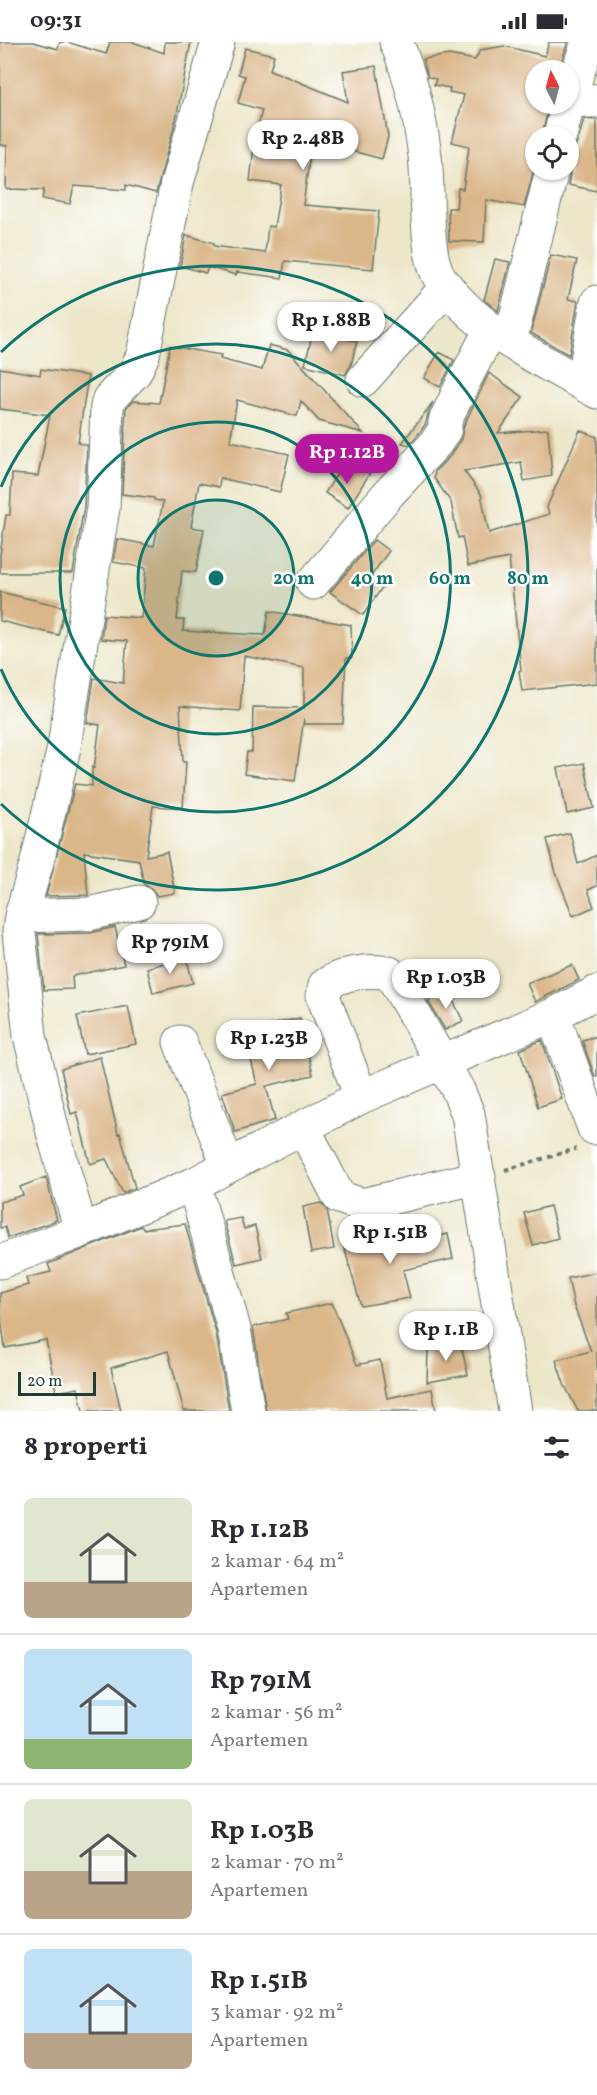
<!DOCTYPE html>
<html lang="id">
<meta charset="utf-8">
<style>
:root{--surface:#fff;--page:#f2f2f3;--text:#2b2b33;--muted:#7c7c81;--line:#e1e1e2;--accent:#b5179e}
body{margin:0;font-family:Vollkorn,serif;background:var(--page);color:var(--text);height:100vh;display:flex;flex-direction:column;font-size:22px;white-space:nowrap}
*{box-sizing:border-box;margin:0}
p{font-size:20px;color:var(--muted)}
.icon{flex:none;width:33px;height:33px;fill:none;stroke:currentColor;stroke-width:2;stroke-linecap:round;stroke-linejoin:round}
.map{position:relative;height:1369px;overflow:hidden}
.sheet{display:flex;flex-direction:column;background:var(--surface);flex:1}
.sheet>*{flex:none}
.needle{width:39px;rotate:354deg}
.buttons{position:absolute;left:525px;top:18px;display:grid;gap:12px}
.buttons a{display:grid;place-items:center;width:54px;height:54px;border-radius:50%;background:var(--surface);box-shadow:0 2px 4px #0004;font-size:30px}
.scale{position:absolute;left:18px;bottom:15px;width:78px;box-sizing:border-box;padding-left:6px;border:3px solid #1f3d34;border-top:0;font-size:16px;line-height:21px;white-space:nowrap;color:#1f3d34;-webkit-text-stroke:4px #fff;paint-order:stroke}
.price{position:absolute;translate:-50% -51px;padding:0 14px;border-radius:21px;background:#fff;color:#222;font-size:20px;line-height:39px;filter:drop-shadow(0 2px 3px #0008)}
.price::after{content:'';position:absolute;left:50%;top:36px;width:18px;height:14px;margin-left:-9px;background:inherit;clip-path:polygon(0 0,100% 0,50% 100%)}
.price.selected{background:var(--accent);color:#fff}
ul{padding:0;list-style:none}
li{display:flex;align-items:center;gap:18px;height:150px;padding:0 24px}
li+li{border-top:2px solid var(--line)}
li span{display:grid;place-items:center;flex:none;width:168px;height:120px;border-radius:9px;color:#555}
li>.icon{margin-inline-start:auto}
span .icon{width:72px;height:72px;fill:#fffc;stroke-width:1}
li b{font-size:26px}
h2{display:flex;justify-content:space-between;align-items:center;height:72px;padding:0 24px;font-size:26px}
.status{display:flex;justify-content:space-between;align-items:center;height:42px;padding:0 30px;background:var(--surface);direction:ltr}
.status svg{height:16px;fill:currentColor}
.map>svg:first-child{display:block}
.building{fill:#dab689}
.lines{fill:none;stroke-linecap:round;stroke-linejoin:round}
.minor-casing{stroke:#677868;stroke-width:35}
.path{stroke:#677868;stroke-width:4;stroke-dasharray:4.5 4.5;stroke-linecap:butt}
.minor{stroke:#fff;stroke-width:33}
.ring{fill:none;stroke:#0f766e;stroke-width:3}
.centre{fill:#0f766e;stroke:#fff;stroke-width:3}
.ring-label{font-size:18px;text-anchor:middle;font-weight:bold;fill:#0f766e;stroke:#fff;stroke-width:5;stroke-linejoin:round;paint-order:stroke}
</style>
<div class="status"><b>09:31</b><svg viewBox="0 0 49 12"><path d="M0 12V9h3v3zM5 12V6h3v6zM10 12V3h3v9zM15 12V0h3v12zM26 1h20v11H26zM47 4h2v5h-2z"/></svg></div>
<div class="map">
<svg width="597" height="1369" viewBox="0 0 597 1369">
<rect width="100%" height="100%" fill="#fff"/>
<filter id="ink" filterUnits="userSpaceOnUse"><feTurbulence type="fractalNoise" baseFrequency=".0167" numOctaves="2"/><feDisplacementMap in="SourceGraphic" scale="12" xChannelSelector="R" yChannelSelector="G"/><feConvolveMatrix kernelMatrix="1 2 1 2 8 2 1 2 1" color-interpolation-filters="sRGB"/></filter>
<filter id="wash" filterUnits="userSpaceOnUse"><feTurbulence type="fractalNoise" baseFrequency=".008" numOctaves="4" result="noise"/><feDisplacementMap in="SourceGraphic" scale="24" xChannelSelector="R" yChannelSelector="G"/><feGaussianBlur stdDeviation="1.35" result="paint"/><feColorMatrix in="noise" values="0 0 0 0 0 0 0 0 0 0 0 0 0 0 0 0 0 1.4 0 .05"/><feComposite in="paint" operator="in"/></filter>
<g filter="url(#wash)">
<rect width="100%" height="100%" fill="#ede7ca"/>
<g id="blocks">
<path class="building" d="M0,0H33L58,7L60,0H67L106,12L110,0H133L164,11L165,0H191L176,77L156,151L126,143V148L74,144L70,162L42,157L44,148L6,147L7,104L0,103Z
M549,0H568L559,28H536V62H549L542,94H536V120L524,165L486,158L484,200L449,199L448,166H456L458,146L463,147L469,104L452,100L464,53L449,50L450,46L434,43L436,37L428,35L423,17L449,13L475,18L480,8L504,4L545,14Z
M245,6L274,13L270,28L348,60L343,29L376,24L388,95L382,117L312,98L303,163L379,169L373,227L285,219L282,236L237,230L236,233L208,225L206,231L180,224L186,193L214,201V204L265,211L268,184L274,185L281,143L250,139L255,96L262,68L238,61L245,34L238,32Z
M584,77L597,78V149L568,143L570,132L568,110L574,107L578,99Z
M551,213L577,218L568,257L578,259L569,313L531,291Z
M495,217L510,220L498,269L484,258Z
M313,289L357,299L351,323L345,333L305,323Z
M269,303L288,308L363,391L319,379L301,359L297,374L237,358L230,399L289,412L280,450L220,436L219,445L199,441L191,485L204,487L196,530L182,529L177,578H184L183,589L265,593L269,569L351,583L352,616H346L343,682H304V676L295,739L244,732L247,710H252L253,665L304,666V626L244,614L240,669L180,664L183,720H186L183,766L153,764L146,814L167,810L175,851L157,854L152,847L144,842L139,818L84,810L88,853L46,854L75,742L92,744V725L94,726L100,683L87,681L94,636L123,641L127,599L101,597L104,573L141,576L146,526L113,520L117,497L154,504L163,460L154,458V456L122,452L126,366L133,359L159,361L170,304L221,313L220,317L262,328Z
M439,310L454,318L440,345L424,336Z
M0,326L40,333L41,327L88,334L78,401L87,403L84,464L73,531H0V513L6,473H10L12,432L38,434L50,373L0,367Z
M489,331L523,355L498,391L548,387L552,434L524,439L521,420L464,429L481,452L489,491L549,472L547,465L580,388L597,395V641L522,649L519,629L521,628L509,516L468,524L462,495L458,496L451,460L434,436L435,429L450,414L461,397L464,383Z
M433,360L428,371L426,381L421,389L409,403L402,401Z
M342,424L370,431L348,466L325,451Z
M374,498L389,509L371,534L384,543L363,573L330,550Z
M0,550L65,565L58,593L0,579Z
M584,721L594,766L567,772L558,726Z
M570,791L578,822L597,813V844L588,848L594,865L573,874L556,831L547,797Z
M115,885L124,923L72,934L73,947L44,948L38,892L90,891Z
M186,915L193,941L153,951L147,926Z
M572,923L579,938L535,960L527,941Z
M448,948L463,979L445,988L428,959Z
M128,964L136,1002L85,1012L77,974Z
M300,976L313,1033L266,1044L275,1078L235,1090L222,1051L257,1042L244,989Z
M597,994V1034L595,1035L582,998Z
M542,998L562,1057L538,1065L520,1008Z
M100,1015L118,1092L120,1091L135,1146L123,1151L106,1117L90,1122L77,1070L71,1072L61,1027Z
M46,1135L57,1178L8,1196L5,1185L0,1186V1160L23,1153L20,1145Z
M321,1161L327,1167L334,1207L311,1211L303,1165Z
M550,1164L558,1196L533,1203L524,1171Z
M241,1176L244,1187L255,1184L262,1216L236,1222L224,1179Z
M185,1182L216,1291L229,1369H184L168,1309L111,1326L121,1369H83L78,1346L56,1350L46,1298L5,1306L0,1269V1251L28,1243L26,1236L51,1230L48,1222L141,1184L143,1187Z
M372,1190L377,1207L448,1192L453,1217L403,1228L410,1256L361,1264L342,1198Z
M597,1230V1369H578L564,1342L556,1318L591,1309L574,1264L568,1236Z
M332,1261L357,1323L380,1318L387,1356L432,1347L436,1369H266L253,1285L288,1277L286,1271Z
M460,1299L468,1333L427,1340L428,1306Z"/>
</g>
</g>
<g filter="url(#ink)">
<use href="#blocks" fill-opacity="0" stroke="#677868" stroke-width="1.5"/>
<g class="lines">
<defs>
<path id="minor" d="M396,0C412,36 420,76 425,114C429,145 424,212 440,236C476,289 543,319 597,350
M569,57L597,59
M568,60L588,0
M560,94L568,62
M510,300L552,128
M363,338L447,245
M583,342L597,260
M313,541L389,451L436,401L445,387V379L463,341L491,287
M21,874L89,872L139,860
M553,973L594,1086
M180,1000L228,1124
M361,1055L323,954L325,943C343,931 368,927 389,931L395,939L458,1048L468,1072L515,1369
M303,1085L339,1155L362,1163L479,1135
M194,1142L234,1287L248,1369
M81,1189L53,1090L30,994L19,890L21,874L37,820L63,710L103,466L107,365L109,357L135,330L143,313L177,141L218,0
M0,1220L81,1189L194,1142L361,1055L553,973L597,950"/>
</defs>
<use href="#minor" class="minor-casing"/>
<path class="path" d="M505,1128L576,1107"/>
<use href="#minor" class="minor"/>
</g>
</g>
<circle cx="216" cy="536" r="78" fill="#0f766e" fill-opacity=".12"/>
<g class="ring">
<circle cx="216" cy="536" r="78"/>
<circle cx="216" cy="536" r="156"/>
<path d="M1 445A234 234 0 1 1 1 627"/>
<path d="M1 310A312 312 0 1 1 1 762"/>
</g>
<circle cx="216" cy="536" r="9" class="centre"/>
<g class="ring-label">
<text x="294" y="542">20 m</text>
<text x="372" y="542">40 m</text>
<text x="450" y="542">60 m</text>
<text x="528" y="542">80 m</text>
</g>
</svg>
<div class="buttons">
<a><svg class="needle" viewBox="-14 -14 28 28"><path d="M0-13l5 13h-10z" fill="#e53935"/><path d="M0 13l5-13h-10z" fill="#7c7c81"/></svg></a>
<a><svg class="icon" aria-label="locate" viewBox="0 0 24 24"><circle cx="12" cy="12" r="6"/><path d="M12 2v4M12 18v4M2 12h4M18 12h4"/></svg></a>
</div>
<div class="scale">20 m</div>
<b class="price" style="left:303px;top:129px">Rp 2.48B</b>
<b class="price" style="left:331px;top:311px">Rp 1.88B</b>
<b class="price selected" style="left:347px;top:443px">Rp 1.12B</b>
<b class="price" style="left:170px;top:933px">Rp 791M</b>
<b class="price" style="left:446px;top:968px">Rp 1.03B</b>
<b class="price" style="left:269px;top:1029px">Rp 1.23B</b>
<b class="price" style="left:390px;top:1223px">Rp 1.51B</b>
<b class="price" style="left:446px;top:1320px">Rp 1.1B</b>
</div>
<section class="sheet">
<h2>8 properti<svg class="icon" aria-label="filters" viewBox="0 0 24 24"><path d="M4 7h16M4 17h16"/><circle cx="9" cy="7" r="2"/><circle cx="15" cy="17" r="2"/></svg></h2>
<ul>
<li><span style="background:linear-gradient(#dfe7d0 70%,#b9a48a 0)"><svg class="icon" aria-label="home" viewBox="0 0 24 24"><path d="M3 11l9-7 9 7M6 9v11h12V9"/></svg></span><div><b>Rp 1.12B</b><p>2 kamar · 64 m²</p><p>Apartemen</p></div></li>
<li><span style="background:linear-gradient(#bfe0f5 75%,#8fb573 0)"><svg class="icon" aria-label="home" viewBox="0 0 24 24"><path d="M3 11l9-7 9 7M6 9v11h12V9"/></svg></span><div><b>Rp 791M</b><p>2 kamar · 56 m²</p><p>Apartemen</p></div></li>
<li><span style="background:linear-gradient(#dfe7d0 60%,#b9a48a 0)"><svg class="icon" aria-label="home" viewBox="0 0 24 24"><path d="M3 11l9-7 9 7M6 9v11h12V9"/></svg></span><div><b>Rp 1.03B</b><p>2 kamar · 70 m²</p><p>Apartemen</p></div></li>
<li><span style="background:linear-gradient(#bfe0f5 70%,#b9a48a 0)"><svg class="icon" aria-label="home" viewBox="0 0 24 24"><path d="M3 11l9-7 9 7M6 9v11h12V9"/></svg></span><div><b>Rp 1.51B</b><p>3 kamar · 92 m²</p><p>Apartemen</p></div></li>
</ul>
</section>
